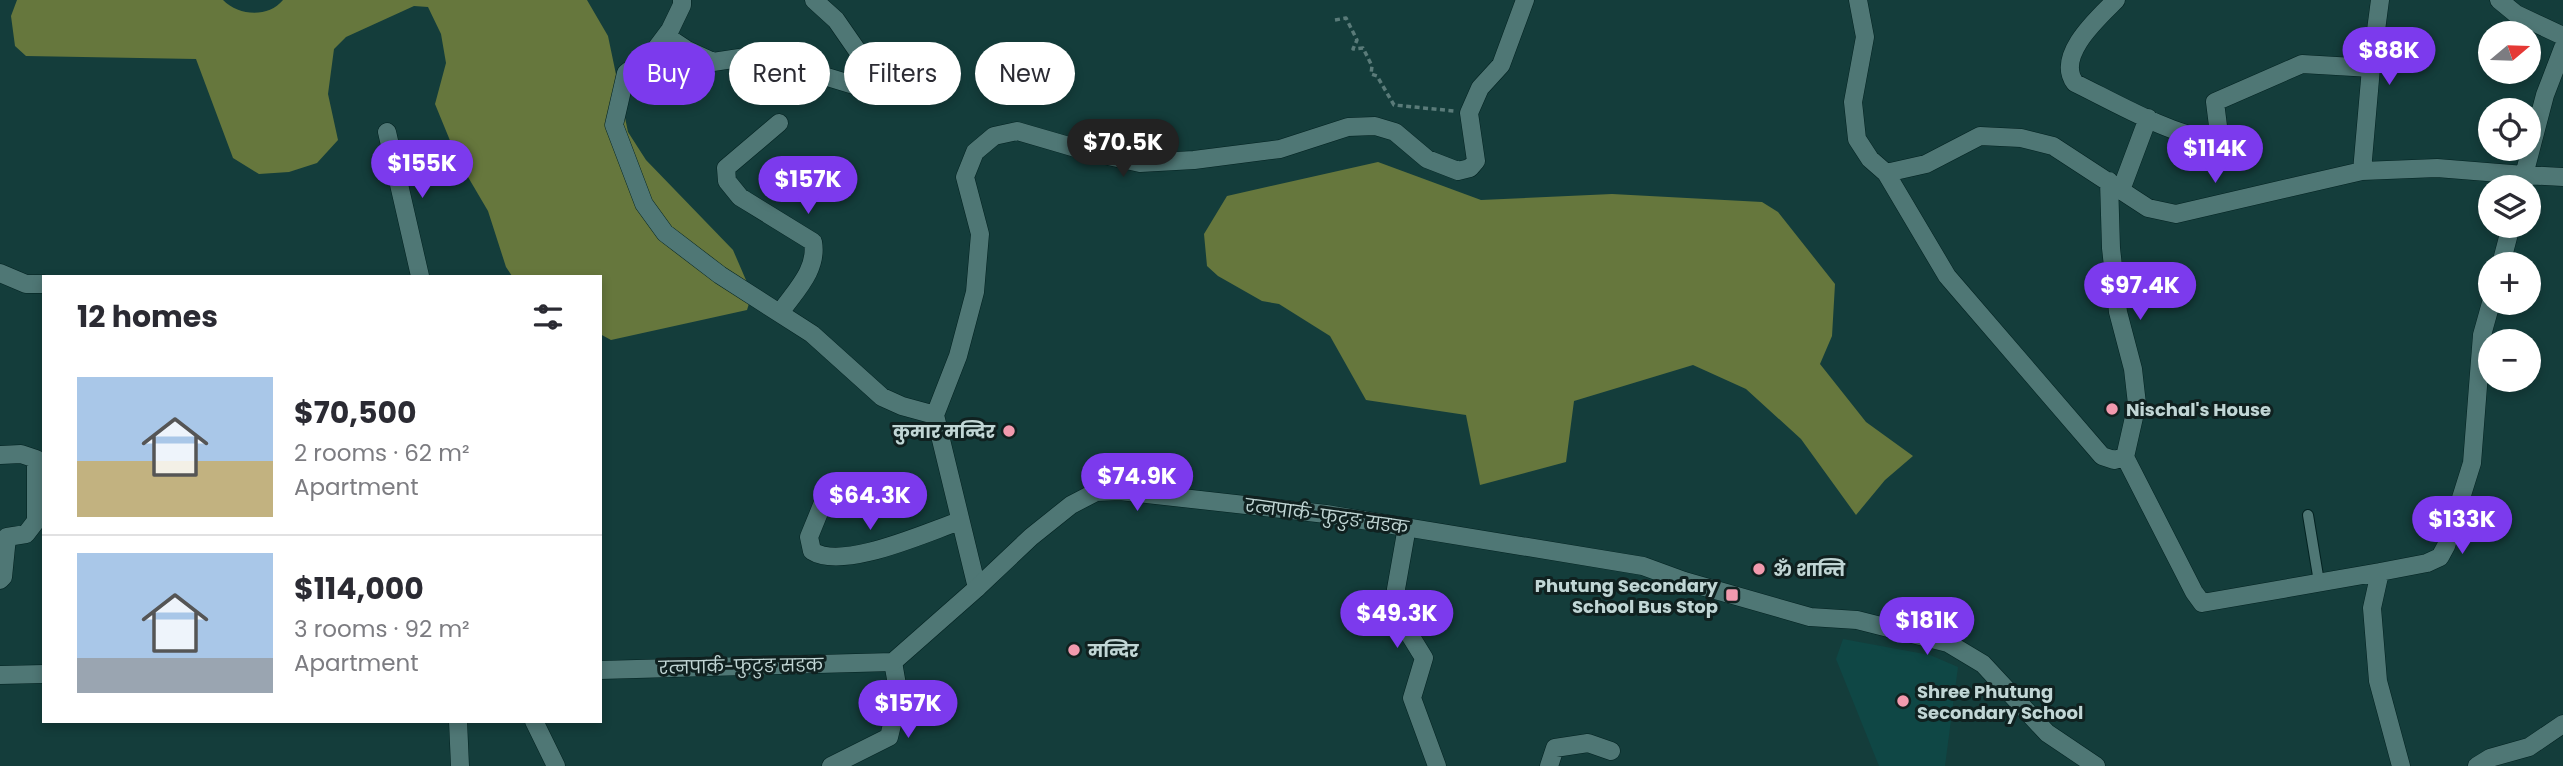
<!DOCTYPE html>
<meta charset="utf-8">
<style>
:root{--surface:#fff;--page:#f7f7f7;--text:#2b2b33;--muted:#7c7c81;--line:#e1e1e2;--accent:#7c3aed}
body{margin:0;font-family:Poppins,"Noto Sans Devanagari",sans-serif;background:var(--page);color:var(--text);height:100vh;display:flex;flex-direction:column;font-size:26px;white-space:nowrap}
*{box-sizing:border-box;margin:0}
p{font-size:23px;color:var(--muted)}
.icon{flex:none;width:38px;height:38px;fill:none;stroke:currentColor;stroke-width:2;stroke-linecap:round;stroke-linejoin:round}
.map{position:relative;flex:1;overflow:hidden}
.sheet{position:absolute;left:42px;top:275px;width:560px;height:448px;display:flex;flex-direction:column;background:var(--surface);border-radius:0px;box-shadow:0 4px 10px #0003}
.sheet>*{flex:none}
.banner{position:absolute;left:623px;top:42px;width:665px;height:63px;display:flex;gap:14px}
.needle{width:46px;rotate:71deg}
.fabs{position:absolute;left:2478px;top:21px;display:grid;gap:14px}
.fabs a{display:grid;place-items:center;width:63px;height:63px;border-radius:50%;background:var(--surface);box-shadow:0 4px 10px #0003;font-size:35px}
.price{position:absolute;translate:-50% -60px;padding:0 16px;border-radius:24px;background:var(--accent);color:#fff;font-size:23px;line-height:46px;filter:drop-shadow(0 2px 4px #0008)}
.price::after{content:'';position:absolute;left:50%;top:42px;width:21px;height:16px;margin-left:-10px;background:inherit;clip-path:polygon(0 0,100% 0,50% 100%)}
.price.active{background:#222;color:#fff}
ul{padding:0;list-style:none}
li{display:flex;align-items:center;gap:21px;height:175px;padding:0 35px}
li+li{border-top:2px solid var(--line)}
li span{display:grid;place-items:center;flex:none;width:196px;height:140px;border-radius:0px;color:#555}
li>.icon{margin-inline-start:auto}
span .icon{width:84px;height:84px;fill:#fffc;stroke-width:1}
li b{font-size:30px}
h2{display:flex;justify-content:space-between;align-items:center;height:84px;padding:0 35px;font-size:30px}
.pill{padding:0 24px;border-radius:32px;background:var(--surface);box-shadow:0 4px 10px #0003;font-size:24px;line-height:63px}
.pill.active{background:var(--accent);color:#fff}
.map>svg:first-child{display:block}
.built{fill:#0f4745}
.forest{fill:#66773d}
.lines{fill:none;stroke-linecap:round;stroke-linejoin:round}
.service-casing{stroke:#032221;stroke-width:12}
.minor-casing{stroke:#032221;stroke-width:19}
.tertiary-casing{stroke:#032221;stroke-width:19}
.path{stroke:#5a7b79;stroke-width:3.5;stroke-dasharray:5 3.5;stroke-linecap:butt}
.service{stroke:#4f7775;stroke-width:10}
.minor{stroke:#4f7775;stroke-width:18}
.tertiary{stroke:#4f7775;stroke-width:18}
.poi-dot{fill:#f29aae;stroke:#102120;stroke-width:2.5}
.labels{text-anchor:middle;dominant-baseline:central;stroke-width:6;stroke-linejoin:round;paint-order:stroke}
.poi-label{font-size:18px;font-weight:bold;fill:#c1d6d5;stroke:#102120;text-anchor:start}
.street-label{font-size:18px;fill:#c1d6d5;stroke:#102120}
</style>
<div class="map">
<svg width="2563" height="766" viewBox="0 0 2563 766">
<rect width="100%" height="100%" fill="#143d3b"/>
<path class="built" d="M1843,639L1930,655L1958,667L1945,766H1879L1836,659Z"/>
<path class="forest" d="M17,0H223C239,16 268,18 283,0H587L608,36L628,132L646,160L733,250L752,294L747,310L611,340L600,334V276H512L506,267L488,211L458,160L435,104L446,63L441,34L428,7L414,6L346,37L334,49L328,94L338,140L317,163L289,172L259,174L233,158L196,59L26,56L15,46L11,16Z
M1378,162L1481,200L1612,194L1762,202L1778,212L1835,284L1832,336L1820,364L1866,422L1913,456L1885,480L1856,515L1801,439L1746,389L1693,365L1574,401L1566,462L1480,485L1466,415L1366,400L1330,336L1279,304L1262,301L1218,276L1207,266L1204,234L1227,196Z"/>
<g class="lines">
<defs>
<path id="service" d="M2308,515L2319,582"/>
<path id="minor" d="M682,0V5L670,30L655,50L626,73L614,125L644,204L665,233L720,275L812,334L882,397L902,406L935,415
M1858,0L1865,37L1853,102L1857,139L1870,159L1886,173L1947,276L2102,456L2114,460L2125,457L2194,592L2202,603L2380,572
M2116,0C2098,18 2055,56 2075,83C2114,102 2169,134 2211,140L2219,134L2215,102L2302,64L2371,68
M2499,0L2516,14L2563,36
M666,36L687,50L713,62L746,57L778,62L860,87L869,82L872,72L836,20L814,0
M2563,48L2545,95L2524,175L2563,177
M779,123L726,168L727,181L740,197L813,242C818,270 795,291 780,313
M387,132L420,276
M2362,171L2371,68L2380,0
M1886,173L1926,164L1980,136L2021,138L2053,146L2148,208L2176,214L2362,171L2437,168L2524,175L2521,187
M2109,181L2111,248L2118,312L2133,369L2137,404L2125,457
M2121,190L2148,118
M2501,264L2511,226
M0,273L26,284H44
M0,455L21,454L36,459V521L26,534L7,537L3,577L0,580
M831,483L809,537L812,551C843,571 927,532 960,521
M1407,527L1396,589L1400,619L1424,658L1412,698L1437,766
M977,588L935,415L958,356L975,292L980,234L965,177L975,152L994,136L1017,131L1086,151L1140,163L1194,160L1280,149L1348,127L1375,126L1395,132L1427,159L1458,171L1470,168L1476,161L1469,113L1480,88L1501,65L1525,0
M458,721L460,766
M534,721L556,766
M831,766L889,737L899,696L893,662
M1549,766L1555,748L1588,743L1611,751
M2401,766L2378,681L2372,608L2380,572L2427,563L2440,557L2446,546L2472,463L2482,335L2491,303"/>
<path id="tertiary" d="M600,670L893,662L977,588L1031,537L1071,505L1096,492L1120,491L1326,514L1643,566L1684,581L1810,617L1857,620L1948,643L1983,664L2047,733L2096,766
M0,675L44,674
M2477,766L2490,758L2529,747L2563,724"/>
</defs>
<use href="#service" class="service-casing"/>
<use href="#minor" class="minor-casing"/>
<use href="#tertiary" class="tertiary-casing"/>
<path class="path" d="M1335,20L1346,18L1357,40L1353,49L1363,48L1372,66L1371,74L1377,76L1394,105L1454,111"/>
<use href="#service" class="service"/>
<use href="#minor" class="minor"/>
<use href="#tertiary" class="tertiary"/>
</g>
<g class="poi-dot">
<circle cx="2112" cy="409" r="7"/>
<circle cx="1009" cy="431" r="7"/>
<circle cx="1759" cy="569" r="7"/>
<rect x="1725" y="588" width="14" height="14" rx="3.5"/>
<circle cx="1074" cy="650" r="7"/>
<circle cx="1903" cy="701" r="7"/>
</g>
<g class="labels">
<g class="poi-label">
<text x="2126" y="409">Nischal's House</text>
<text x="995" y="431" text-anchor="end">कुमार मन्दिर</text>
<text x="1773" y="569">ॐ शान्ति</text>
<text x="1718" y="585" text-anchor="end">Phutung Secondary<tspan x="1718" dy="21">School Bus Stop</tspan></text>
<text x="1088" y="650">मन्दिर</text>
<text x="1917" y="691">Shree Phutung<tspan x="1917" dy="21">Secondary School</tspan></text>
</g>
<g class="street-label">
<text transform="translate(1327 516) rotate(8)">रत्नपार्क-फुटुङ सडक</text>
<text transform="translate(741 666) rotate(-1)">रत्नपार्क-फुटुङ सडक</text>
</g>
</g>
</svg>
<div class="fabs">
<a><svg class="needle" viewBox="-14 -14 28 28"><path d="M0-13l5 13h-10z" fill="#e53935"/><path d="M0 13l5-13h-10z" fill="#7c7c81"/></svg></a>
<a><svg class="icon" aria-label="locate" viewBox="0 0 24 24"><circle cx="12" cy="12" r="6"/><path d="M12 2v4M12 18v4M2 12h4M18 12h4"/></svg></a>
<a><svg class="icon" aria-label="layers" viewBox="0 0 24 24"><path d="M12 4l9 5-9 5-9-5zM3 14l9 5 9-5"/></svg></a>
<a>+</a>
<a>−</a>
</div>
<b class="price" style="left:2389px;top:87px">$88K</b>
<b class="price active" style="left:1123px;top:179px">$70.5K</b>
<b class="price" style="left:2215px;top:185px">$114K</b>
<b class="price" style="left:422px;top:200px">$155K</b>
<b class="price" style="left:808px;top:216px">$157K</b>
<b class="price" style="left:2140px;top:322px">$97.4K</b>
<b class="price" style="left:1137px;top:513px">$74.9K</b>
<b class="price" style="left:870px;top:532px">$64.3K</b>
<b class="price" style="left:2462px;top:556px">$133K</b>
<b class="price" style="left:1397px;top:650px">$49.3K</b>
<b class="price" style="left:1927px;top:657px">$181K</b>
<b class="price" style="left:908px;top:740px">$157K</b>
<div class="banner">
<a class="pill active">Buy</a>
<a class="pill">Rent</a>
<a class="pill">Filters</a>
<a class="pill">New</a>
</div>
<section class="sheet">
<h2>12 homes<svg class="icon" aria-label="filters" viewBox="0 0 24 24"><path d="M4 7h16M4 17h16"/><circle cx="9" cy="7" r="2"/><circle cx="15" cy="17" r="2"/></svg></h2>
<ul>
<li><span style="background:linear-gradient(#a9c7e8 60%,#c2b280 0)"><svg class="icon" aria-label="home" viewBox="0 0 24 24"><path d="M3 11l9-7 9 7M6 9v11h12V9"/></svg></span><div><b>$70,500</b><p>2 rooms · 62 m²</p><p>Apartment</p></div></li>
<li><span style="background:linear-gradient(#a9c7e8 75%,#9aa5b1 0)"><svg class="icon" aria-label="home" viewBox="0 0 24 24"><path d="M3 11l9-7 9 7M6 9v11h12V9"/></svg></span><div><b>$114,000</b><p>3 rooms · 92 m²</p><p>Apartment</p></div></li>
</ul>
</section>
</div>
